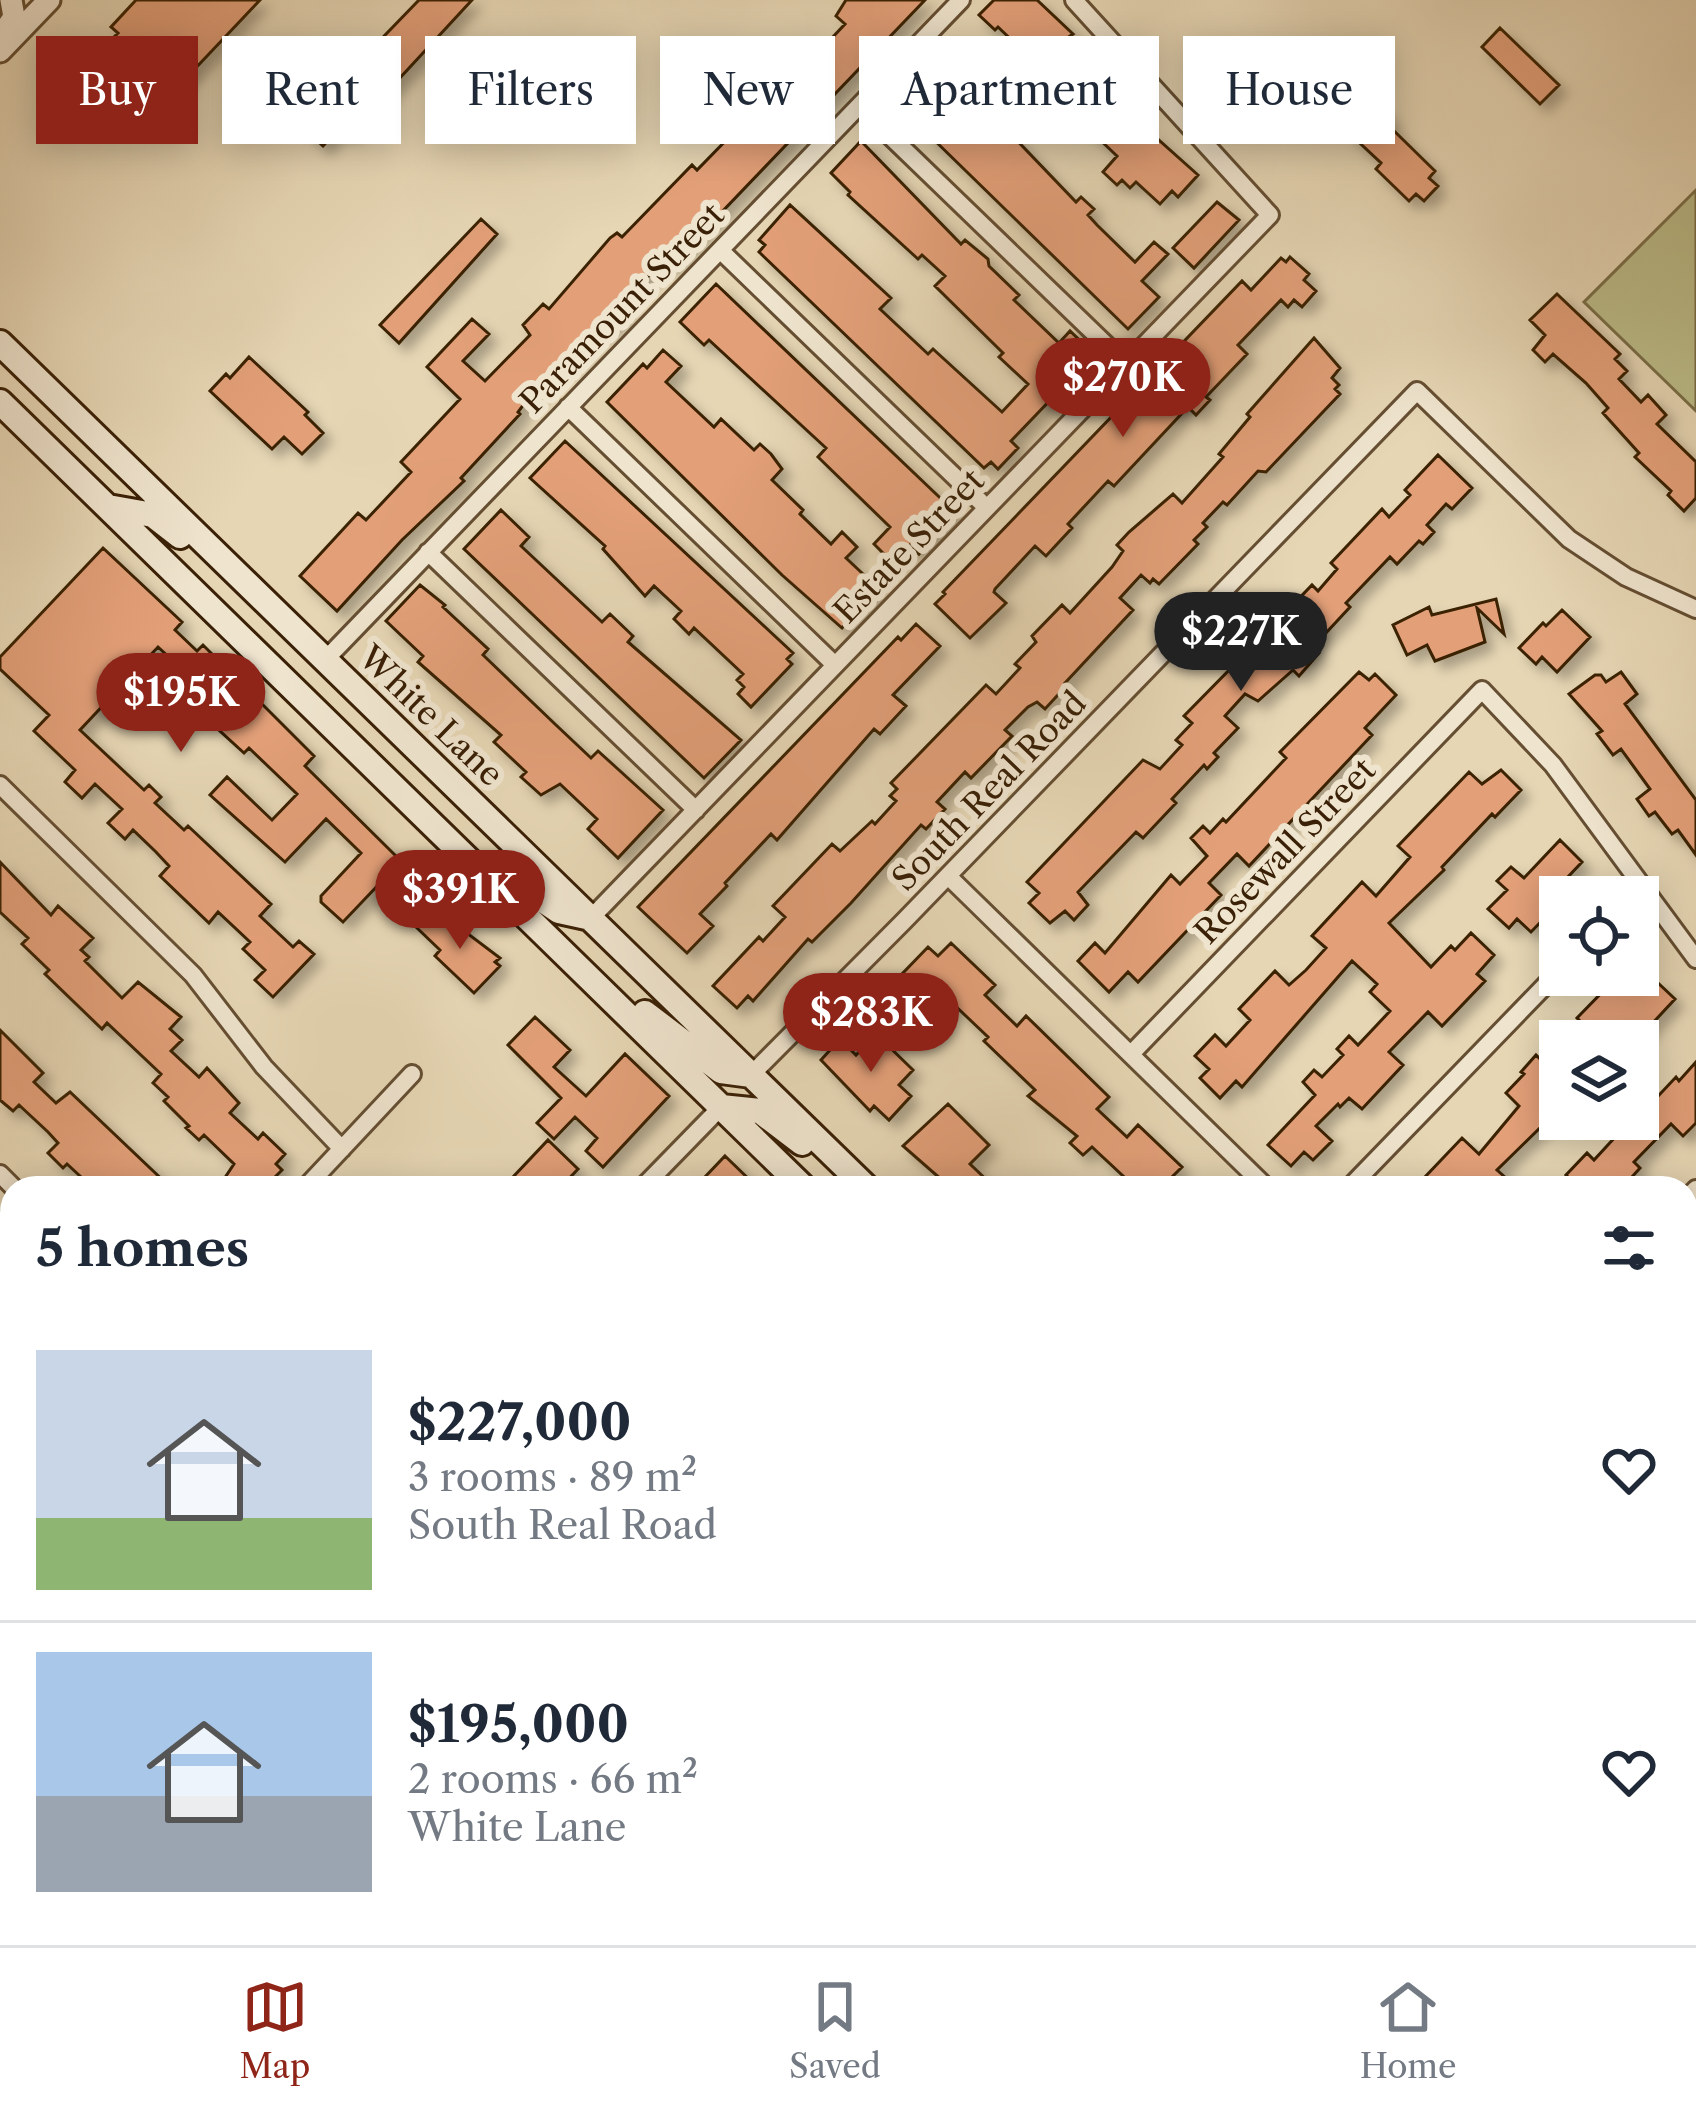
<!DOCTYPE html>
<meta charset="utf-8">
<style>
:root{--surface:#fff;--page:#f6f6f7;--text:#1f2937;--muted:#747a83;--line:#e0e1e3;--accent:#8f2418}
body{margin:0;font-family:"Libre Caslon Text",serif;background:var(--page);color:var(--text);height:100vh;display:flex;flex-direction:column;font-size:45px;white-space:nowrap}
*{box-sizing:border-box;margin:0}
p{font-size:39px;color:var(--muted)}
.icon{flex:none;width:66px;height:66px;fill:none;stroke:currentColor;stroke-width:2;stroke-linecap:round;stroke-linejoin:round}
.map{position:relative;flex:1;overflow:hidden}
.drawer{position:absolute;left:0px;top:1176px;width:1698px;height:771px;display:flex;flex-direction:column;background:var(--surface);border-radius:36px 36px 0 0;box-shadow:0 6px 30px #0003}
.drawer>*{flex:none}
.hud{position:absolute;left:36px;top:36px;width:1626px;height:108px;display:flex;gap:24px}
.buttons{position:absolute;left:1539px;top:876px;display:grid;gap:24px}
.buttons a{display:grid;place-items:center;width:120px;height:120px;border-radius:0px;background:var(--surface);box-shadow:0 6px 30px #0003;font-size:60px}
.price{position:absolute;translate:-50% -102px;padding:0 27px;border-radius:42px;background:var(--accent);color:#fff;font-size:39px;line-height:78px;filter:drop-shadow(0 3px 6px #0008)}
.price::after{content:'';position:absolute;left:50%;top:72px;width:36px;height:27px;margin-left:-18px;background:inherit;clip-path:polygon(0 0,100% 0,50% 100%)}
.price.selected{background:#222;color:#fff}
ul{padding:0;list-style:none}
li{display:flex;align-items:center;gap:36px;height:300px;padding:0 36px}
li+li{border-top:3px solid var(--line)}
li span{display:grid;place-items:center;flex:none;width:336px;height:240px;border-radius:0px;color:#555}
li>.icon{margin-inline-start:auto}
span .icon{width:144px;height:144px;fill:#fffc;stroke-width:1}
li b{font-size:51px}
h2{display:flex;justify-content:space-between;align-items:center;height:144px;padding:0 36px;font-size:51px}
.tag{padding:0 42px;border-radius:0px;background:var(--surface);box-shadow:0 6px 30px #0003;font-size:42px;line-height:108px}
.tag.selected{background:var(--accent);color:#fff}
.menu{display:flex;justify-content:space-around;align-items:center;height:168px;border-top:3px solid var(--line);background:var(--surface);font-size:33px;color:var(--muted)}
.menu a{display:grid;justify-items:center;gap:6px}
.menu .selected{color:var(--accent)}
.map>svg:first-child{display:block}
.green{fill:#bbbc89;stroke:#7a6e48;stroke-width:3}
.building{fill:#e29f78;stroke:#3a2006;stroke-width:3;filter:url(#shadow)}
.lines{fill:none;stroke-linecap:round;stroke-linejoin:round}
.minor-casing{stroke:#654e32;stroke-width:22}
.tertiary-casing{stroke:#654e32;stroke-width:27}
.secondary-casing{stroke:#3a2006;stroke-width:30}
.minor{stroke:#efe4ce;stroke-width:16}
.tertiary{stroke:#efe4ce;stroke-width:21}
.secondary{stroke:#efe4ce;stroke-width:24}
.labels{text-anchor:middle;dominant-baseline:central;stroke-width:12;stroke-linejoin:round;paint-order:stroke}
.street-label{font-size:33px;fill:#3a2006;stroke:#efe4ce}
</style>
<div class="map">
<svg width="1696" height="1945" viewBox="0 0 1696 1945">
<defs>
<filter id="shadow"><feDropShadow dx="8" dy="8" stdDeviation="6" flood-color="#0004"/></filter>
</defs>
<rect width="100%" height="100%" fill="#e6d6b4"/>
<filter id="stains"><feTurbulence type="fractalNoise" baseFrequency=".00167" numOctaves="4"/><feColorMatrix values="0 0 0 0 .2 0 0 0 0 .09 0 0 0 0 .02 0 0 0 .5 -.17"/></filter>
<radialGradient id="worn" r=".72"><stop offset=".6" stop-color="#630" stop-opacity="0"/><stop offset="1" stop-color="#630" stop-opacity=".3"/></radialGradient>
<path class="green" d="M1696,190V411L1584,302Z"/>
<path class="building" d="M136,0H260L156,110L97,54L118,33L111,27Z
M419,0H472L348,134L341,127L323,146L299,124Z
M846,0H925L672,264L667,267L662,262L622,304L628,310L610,329L606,326L568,367L563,362L524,404L518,412L520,414L461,478L464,481L402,540L337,611L300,576L358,513L366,520L411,472L401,462L460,399L427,367L472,319L489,334L463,361L485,381L530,335L523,325L543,304L549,309L610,238L617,233L622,237L692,165L697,170L740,126L733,119L783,66L793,76L799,73L845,24L836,16Z
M994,0H1037L1073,34L1070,36L1103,68L1100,70L1135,103L1121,118L1146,141L1152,134L1198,175L1178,197L1172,191L1160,204L1136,182L1130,188L1122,180L1117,185L1103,172L1117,156L1076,117L1078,114L1014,59L1022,50L998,27L995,30L979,15Z
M1500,28L1559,85L1540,104L1482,47Z
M1308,39L1370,104L1372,101L1392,120L1388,125L1435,171L1429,178L1438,186L1424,201L1416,194L1409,201L1376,169L1381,163L1349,133L1356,125L1322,93L1317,99L1282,66Z
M939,54L969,83L959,94L999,132L1004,127L1076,202L1081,197L1094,209L1088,215L1097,225L1135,262L1154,242L1168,254L1142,281L1159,297L1128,329L929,135L933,130L904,103L908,98L906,89Z
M861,141L961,244L965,240L988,259L989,266L1019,295L1014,300L1059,343L1070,331L1100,360L1066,396L1060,390L1011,441L1018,448L998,469L991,462L984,468L759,252L765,245L759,240L790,205L891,298L880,309L928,354L933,349L1002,412L1028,384L999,357L1003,353L935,286L945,276L922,255L918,259L848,195L850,192L831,173Z
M1217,202L1239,220L1194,268L1173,248Z
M481,219L497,234L399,343L380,325Z
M1290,257L1309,274L1304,280L1316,291L1302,307L1294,300L1288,307L1281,300L1238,345L1247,354L1206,397L1210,400L1196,415L1188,407L1114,486L1108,481L1068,524L1072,528L1046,556L1035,546L995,589L994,592L1006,603L970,638L935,604L945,594L943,592L1242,281L1251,290L1281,258L1286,262Z
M716,284L957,514L919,554L910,545L893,563L874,544L890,527L818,457L826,448L709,340L704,345L680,322Z
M1557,294L1620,354L1615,359L1627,371L1619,379L1641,402L1648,395L1666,415L1657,424L1696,462V498L1684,511L1668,495L1671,491L1635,457L1639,453L1603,413L1608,408L1586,383L1553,354L1545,362L1533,350L1545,335L1530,320Z
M1314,338L1340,368L1332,378L1339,385L1335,389L1340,394L1266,472L1258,471L1227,505L1223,502L1203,523L1207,527L1194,540L1198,544L1159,584L1153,579L1150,583L1141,575L1120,598L1133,610L1065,683L1067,685L1045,709L1037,702L1028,707L1005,730L1012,736L971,778L965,772L937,802L945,809L926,829L921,825L851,903L812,942L808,939L753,1001L748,996L737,1008L713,986L759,937L763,941L785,917L773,906L832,844L840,851L872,821L875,824L896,801L890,796L897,789L891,783L986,685L996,694L1020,668L1015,664L1036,642L1032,636L1062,605L1070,613L1112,567L1123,551L1117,545L1129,532L1173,494L1182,503L1223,457L1219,454L1250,417L1247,414Z
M663,350L681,366L666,382L714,427L721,419L754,450L760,444L771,454L782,469L772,480L803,510L800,514L831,544L842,532L857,547L846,558L879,589L842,628L782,575L607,402L643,364L647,368Z
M249,357L308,412L305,415L323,433L302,454L284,437L272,449L210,391L226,374L230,378Z
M565,441L793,653L787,659L792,664L751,707L738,694L744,687L737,680L743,674L694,628L689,634L674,619L681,611L654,586L645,596L603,549L605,546L530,478Z
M1438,455L1472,488L1452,509L1446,504L1427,525L1434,532L1423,544L1419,541L1397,564L1390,557L1346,603L1350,607L1313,647L1319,653L1299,676L1293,670L1258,701L1245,694L1225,716L1238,728L1214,753L1218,757L1207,769L1204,765L1172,799L1176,803L1143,838L1136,832L1078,892L1088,905L1074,920L1065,911L1050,923L1029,903L1039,893L1027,882L1143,760L1160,769L1182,745L1176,740L1192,723L1184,716L1240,659L1246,666L1267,644L1261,638L1312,585L1318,591L1337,569L1331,563L1382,509L1389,517L1410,495L1405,490Z
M501,510L529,537L521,546L602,622L610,614L633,636L628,642L741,740L704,778L464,549Z
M103,548L182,622L175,630L197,651L203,645L314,756L305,766L401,861L343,922L321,902V896L361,853L326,819L285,862L210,795L227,777L272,820L297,794L249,748L244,753L220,731L232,717L200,687L196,693L182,680L187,674L158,647L80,730L144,790L149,785L161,797L155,803L184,830L188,826L271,904L260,916L293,947L299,941L314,954L273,997L255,980L265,970L243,949L250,942L218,912L209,923L160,876L169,866L156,852L133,830L125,839L108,823L122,809L95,784L82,798L65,782L75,770L34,731L49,715L0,669V657Z
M420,585L445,605L443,607L488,649L483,655L556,725L591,758L598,751L663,810L618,858L588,829L597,819L560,784L541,795L521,777L526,772L494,742L501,735L418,662L423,656L386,621Z
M1496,599L1504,634L1477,608L1485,642L1435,661L1427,645L1407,655L1393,625L1429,607L1432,615Z
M1562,610L1590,637L1557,672L1542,657L1536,664L1519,648L1543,623L1546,626Z
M916,624L940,646L893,695L906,706L880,734L874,729L777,840L771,834L725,883L727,886L700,914L713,926L687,953L638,907L898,637L901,640Z
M1359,672L1369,680L1375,674L1396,695L1365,728L1372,735L1249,866L1237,854L1209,883L1221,895L1138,982L1128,972L1109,992L1078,961L1095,943L1105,953L1171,875L1180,884L1207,856L1191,838L1203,826L1210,833L1223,819L1226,822L1286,758L1280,752Z
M1621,672L1637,694L1625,704L1696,800V855L1678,830L1672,834L1655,812L1649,816L1637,799L1650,789L1621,749L1613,755L1597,734L1602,731L1569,694L1595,675H1601L1606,682Z
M1501,770L1521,790L1495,817L1492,814L1442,867L1444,870L1389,923L1431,967L1451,946L1455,950L1471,933L1494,955L1477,974L1485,981L1442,1026L1428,1012L1389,1052L1403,1065L1362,1109L1349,1098L1340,1107L1338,1104L1316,1126L1332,1141L1313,1160L1304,1152L1291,1166L1268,1145L1315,1095L1303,1082L1314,1070L1322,1077L1343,1055L1337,1049L1349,1036L1358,1045L1390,1011L1370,992L1377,984L1352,961L1242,1087L1236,1081L1220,1098L1200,1078L1209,1069L1195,1056L1215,1035L1226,1046L1250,1020L1239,1009L1275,971L1289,985L1306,970L1326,948L1312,936L1362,882L1376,896L1410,857L1398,846L1469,772L1482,784Z
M1560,840L1582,862L1567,878L1576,886L1560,897V902L1531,932L1517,919L1509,928L1488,909L1507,890L1497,881L1511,867L1524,878Z
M0,862L51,915L58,906L93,938L81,950L89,957L85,961L122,998L138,982L181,1017L170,1029L182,1040L171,1051L199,1077L207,1068L239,1103L230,1113L258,1139L263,1133L285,1154L276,1164L282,1170L264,1188H218L234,1164L204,1135L199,1140L186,1128L189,1126L164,1101L168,1097L153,1083L161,1074L107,1023L102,1029L45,974L49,970L22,944L28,938L0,912Z
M434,909L460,934L463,930L500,958L495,962L500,966L474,993L435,956L440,950L417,928Z
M951,943L995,985L985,995L1017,1026L1026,1016L1109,1097L1097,1109L1127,1137L1138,1125L1182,1167L1172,1177L1184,1188H1136L1092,1147L1083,1155L1070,1143L1077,1136L1028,1096L1035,1090L984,1041L988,1037L947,998L938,1007L902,974L928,947L938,956Z
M1618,976L1630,988L1640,978L1651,988L1657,982L1675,999L1636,1041H1584L1592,1033L1577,1018Z
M535,1017L570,1050L554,1067L586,1096L625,1054L669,1096L603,1167L586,1151L597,1138L575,1117L554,1139L537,1123L561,1098L508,1045Z
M0,1030L43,1073L34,1082L56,1103L70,1092L171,1188H93L67,1164L63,1168L48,1153L58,1143L48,1132L19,1105L13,1111L0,1100Z
M876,1034L913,1070L899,1085L911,1096L889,1120L874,1106L870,1111L821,1060L840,1039L856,1055Z
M1560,1053V1100L1548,1113L1551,1117L1497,1170L1507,1179L1498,1188H1434L1424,1178L1462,1138L1479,1154L1519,1106L1506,1093L1524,1074L1521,1072L1536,1055L1547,1066Z
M1696,1062V1123L1683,1136L1671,1124L1634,1162L1640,1168L1622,1188H1579L1566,1175L1587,1153L1594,1160L1618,1134L1611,1129L1620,1119L1631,1125L1676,1077L1679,1081Z
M948,1104L989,1145L970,1164L995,1188H951L903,1146Z
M548,1140L578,1169L560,1188H527L514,1176Z
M725,1156L758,1188H714L704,1178Z"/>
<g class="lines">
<defs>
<path id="minor" d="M859,106L1126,364
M720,250L987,508
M568,407L835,665
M428,552L696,810
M326,659L961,0
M0,785L193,975L264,1067L342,1149
M948,876L1267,1188
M591,918L1270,215L1074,0
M1131,1054L1482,690L1553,765L1696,959
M751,1075L904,921L1417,391L1569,539L1626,577L1696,609
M0,1174L14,1188
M305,1188L412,1074
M642,1188L721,1107
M1349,1188L1560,970
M1686,1199L1696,1189
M0,1227L12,1214
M1686,1598L1696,1608
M0,1851L12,1839
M128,1935L139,1945"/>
<path id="tertiary" d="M0,38L14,17L11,0
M0,51L49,0
M1686,1590L1696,1580
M1343,1945L1352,1935"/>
<path id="secondary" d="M0,343L867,1188
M0,402L804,1188
M108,507L153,515L180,536
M497,869L559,911L591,918
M645,1013L721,1071L751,1075
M721,1107L760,1111L802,1143
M1570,1935L1580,1945
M1631,1935L1641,1945"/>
</defs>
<use href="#minor" class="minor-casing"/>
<use href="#tertiary" class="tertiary-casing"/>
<use href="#secondary" class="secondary-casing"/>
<use href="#minor" class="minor"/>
<use href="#tertiary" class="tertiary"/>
<use href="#secondary" class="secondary"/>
</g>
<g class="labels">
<g class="street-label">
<text transform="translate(622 308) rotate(-46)">Paramount Street</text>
<text transform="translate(909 546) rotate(-46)">Estate Street</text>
<text transform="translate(431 716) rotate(44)">White Lane</text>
<text transform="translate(989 791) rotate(-46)">South Real Road</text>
<text transform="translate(1285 851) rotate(-46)">Rosewall Street</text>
</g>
</g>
<rect width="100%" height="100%" filter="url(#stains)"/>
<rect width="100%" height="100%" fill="url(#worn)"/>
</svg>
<div class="buttons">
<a><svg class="icon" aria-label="locate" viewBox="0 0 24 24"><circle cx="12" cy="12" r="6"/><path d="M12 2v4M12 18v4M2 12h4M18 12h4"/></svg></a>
<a><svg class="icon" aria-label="layers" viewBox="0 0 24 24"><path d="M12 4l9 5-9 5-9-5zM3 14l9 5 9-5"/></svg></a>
</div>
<b class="price" style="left:1123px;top:440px">$270K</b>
<b class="price selected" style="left:1241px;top:694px">$227K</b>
<b class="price" style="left:181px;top:755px">$195K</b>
<b class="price" style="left:460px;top:952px">$391K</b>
<b class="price" style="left:871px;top:1075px">$283K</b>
<div class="hud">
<a class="tag selected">Buy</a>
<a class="tag">Rent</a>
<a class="tag">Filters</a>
<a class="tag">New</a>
<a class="tag">Apartment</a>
<a class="tag">House</a>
</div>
<section class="drawer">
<h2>5 homes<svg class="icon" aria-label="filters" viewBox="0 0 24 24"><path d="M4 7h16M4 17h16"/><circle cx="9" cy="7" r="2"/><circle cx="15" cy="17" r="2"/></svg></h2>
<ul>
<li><span style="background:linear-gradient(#c9d6e8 70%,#8fb573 0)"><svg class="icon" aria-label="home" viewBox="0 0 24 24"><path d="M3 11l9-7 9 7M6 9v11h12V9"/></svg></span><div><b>$227,000</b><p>3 rooms · 89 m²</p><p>South Real Road</p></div><svg class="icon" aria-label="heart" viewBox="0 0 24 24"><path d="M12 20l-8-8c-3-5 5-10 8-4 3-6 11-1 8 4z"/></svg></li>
<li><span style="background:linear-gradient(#a9c7e8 60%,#9aa5b1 0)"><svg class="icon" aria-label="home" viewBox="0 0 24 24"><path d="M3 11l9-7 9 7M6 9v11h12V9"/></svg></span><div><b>$195,000</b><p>2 rooms · 66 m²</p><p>White Lane</p></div><svg class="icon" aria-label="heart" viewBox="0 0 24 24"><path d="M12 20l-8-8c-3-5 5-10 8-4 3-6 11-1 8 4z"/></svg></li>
</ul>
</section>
</div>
<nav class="menu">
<a class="selected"><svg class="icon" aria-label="map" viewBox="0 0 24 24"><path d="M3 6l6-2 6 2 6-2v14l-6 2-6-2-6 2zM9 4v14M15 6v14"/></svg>Map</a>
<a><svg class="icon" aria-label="saved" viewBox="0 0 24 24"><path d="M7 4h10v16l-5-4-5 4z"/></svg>Saved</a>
<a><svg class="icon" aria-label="home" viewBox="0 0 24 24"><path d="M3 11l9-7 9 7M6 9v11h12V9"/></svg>Home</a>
</nav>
